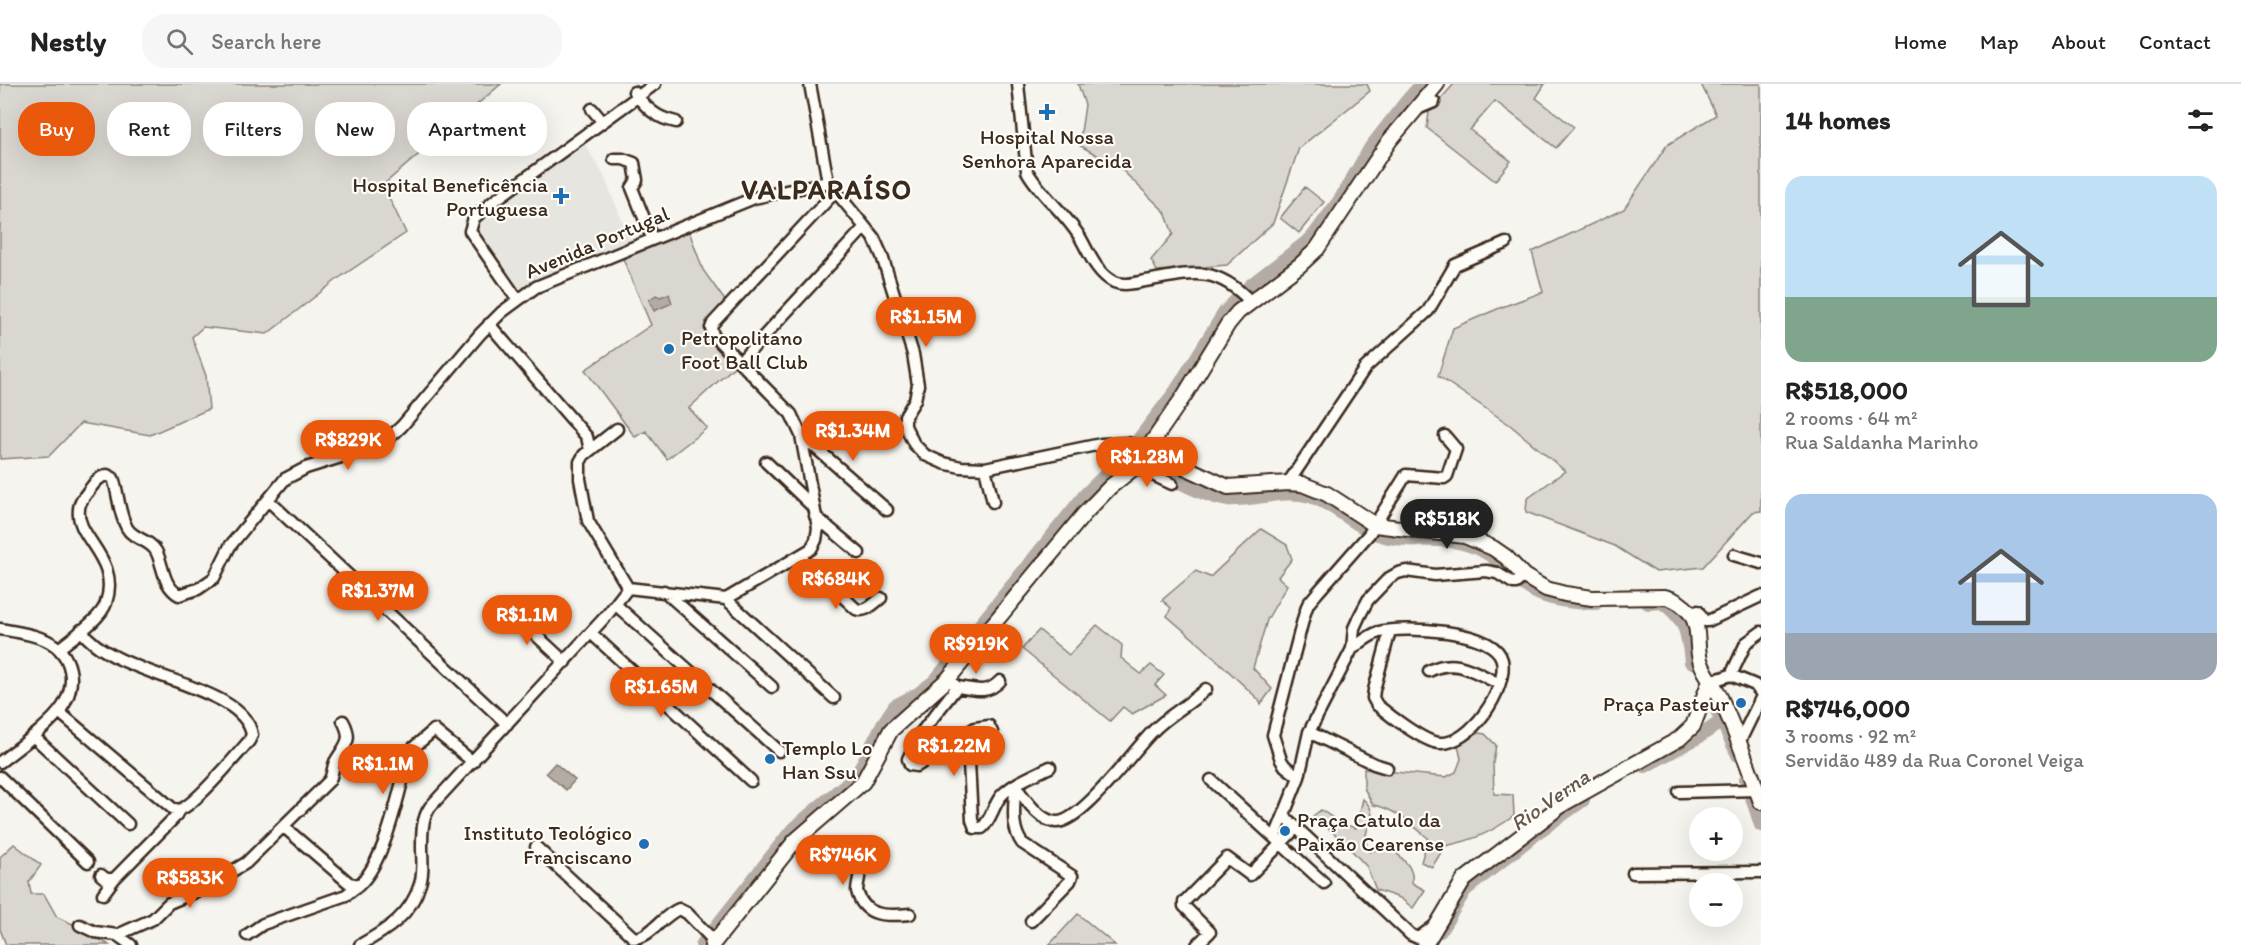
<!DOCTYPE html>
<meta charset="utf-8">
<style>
:root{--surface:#fff;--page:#f6f6f6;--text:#222;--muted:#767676;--line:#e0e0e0;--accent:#ea580c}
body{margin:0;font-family:Itim,sans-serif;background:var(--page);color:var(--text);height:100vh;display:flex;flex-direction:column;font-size:22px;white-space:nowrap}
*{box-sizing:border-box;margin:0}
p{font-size:20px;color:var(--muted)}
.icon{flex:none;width:33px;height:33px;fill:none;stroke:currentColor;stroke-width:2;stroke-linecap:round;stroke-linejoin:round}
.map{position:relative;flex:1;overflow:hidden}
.side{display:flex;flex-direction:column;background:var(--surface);width:480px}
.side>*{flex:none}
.hud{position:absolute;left:18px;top:18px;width:570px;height:54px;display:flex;gap:12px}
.controls{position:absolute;left:1689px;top:723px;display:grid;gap:12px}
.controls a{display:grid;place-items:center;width:54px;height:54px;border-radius:50%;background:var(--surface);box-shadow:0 6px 24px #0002;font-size:30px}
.price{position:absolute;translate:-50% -51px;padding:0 14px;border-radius:21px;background:var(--accent);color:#fff;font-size:20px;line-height:39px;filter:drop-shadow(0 2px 3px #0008)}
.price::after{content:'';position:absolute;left:50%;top:36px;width:18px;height:14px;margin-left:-9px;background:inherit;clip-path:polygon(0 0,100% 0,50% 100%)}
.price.selected{background:#222;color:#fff}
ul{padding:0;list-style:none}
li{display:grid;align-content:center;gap:12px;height:318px;padding:0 24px}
li span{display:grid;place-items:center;height:186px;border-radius:18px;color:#555}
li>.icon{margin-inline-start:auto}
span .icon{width:108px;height:108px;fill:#fffc;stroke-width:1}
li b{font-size:26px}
h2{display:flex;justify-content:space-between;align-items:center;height:72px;padding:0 24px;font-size:26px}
.tag{padding:0 21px;border-radius:24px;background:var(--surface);box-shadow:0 6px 24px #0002;font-size:21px;line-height:54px}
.tag.selected{background:var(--accent);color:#fff}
header{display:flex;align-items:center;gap:36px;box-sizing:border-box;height:84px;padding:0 30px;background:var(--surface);border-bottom:2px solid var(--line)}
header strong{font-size:28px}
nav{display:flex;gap:33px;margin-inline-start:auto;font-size:21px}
.search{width:420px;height:54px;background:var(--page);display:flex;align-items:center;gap:15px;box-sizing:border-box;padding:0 21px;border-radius:24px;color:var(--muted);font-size:22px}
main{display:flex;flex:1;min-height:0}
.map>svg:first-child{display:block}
.built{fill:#e7e5df}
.green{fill:#dad6d0;stroke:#8a8077;stroke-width:1.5}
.water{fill:#b4aca4;stroke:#84786e;stroke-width:1.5}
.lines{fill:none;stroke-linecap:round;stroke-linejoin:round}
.river{stroke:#b4aca4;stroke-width:14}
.minor-casing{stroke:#3b2a1e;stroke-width:15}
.major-casing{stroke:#3b2a1e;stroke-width:18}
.minor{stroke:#fdfcf7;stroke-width:10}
.major{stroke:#fdfcf7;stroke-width:14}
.poi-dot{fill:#1f6fb2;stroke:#fdfcf7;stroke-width:2}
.labels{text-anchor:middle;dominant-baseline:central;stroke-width:4.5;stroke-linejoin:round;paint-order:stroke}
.poi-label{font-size:21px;fill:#3b2a1e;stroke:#fdfcf7;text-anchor:end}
.street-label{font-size:21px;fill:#3b2a1e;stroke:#fdfcf7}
.water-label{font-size:22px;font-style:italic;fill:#65584d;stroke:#fdfcf7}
.district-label{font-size:27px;font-weight:bold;letter-spacing:1.5px;fill:#3b2a1e;stroke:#fdfcf7}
</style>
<header>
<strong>Nestly</strong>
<div class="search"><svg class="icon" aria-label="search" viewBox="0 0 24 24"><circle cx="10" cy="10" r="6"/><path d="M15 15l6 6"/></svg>Search here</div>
<nav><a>Home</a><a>Map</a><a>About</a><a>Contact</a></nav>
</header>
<main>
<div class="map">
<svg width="1761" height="861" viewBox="0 0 1761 861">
<rect width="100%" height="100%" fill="#f5f4ee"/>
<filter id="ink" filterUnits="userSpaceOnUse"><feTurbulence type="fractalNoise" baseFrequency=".0167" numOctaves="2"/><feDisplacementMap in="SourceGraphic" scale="12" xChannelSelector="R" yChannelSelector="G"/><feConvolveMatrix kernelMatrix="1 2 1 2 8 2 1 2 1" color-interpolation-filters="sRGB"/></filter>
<g filter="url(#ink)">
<path class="built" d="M583,57L603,90L631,158L522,204L518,203L480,149L479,139L482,134Z"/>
<path class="green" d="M0,0H501L383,101L406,149L339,194L267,250L203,243L192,253L206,292L209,325L150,351L81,339L49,372L0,375Z
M1078,0H1367L1370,7L1299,64L1273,139L1227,181L1157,187L1151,176L1173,150L1165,128L1120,84L1079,61L1085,21Z
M1454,0H1545L1536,14L1574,43L1556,64L1495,17L1470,46L1511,77L1495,97L1427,44L1429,28Z
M1701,0H1761V427L1753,428L1703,483L1656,488L1615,462L1526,428L1527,415L1565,387L1510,341L1438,292L1453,244L1502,223L1543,208L1532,168L1624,125L1667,61L1716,31Z
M1305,103L1324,118L1299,149L1280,134Z
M689,147L703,186L726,218L710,236L737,280L689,324L707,344L667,375L646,347L635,353L585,286L651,241L623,175Z
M1261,445L1287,461L1292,475L1278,493L1287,501L1267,536L1253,584L1272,605L1261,620L1259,616L1202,562L1167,532L1171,524L1162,516L1196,487L1210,493Z
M1097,541L1122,561L1121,574L1141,590L1151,581L1164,591L1155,601L1166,611L1132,630L1123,623L1110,637L1022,565L1039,546L1069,571Z
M1472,648L1485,650L1496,661L1493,679L1494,710L1513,711L1514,732C1490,749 1474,756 1445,762L1432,783L1421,778L1428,754C1412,741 1394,724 1373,721L1364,704V685L1446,693L1456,688L1461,675L1458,661Z
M1363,715C1385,735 1357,741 1369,768L1390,761C1399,775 1415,780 1412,799L1425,806L1413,824L1400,814L1376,806L1367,783L1342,756L1313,732L1321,726L1342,740L1356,744Z
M14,760L41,781L29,798L31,810H44L57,833L86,846L109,861H6L0,845V773Z
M1078,830L1115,861H1049Z"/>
<path class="water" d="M669,210L672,219L654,227L649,216L656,211L660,213Z
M555,679L575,696L566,706L546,689Z"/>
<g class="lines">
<path class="river" d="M1129,372C1151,383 1202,412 1224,415C1253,418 1282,404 1310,412C1334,419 1354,442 1378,450C1407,460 1443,451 1472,462C1495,469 1508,489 1526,502C1545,517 1574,519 1596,519
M1648,519L1662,518C1687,536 1688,550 1691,578
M1711,614L1738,671
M1645,682L1700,652L1722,637
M1746,695L1761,741
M1440,847L1465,806L1539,747L1583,716
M702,861L793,745L857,691L883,640L895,622L918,610L935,597L1086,410L1129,368L1176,307L1225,228L1251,201L1312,154L1340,116L1371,63L1406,18L1422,0"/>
<defs>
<path id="minor" d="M810,0L828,98L874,154L882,172L913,270L918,301L915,316L905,332V342L914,360L925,371L943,379L961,383L985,384L1101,360L1128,359L1148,366
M1018,0L1027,87C1041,112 1066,129 1081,155C1089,169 1097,190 1114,198C1124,202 1135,199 1145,197C1192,189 1214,180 1250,217
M634,8C646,24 656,34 676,38
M592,25L602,37
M1415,26L1434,18
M614,75H623L634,79L637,96L632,104L652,154
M518,216L470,147L474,134L494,117L655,0
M489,240L587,353L590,366
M740,278L865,143
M617,345L584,371L580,378V395L588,437L628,504
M801,351L887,426
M766,378L813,423
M1135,383L1172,400
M985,384L993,418
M1288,399L1365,284L1428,227L1455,181L1506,159
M268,416L507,640
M815,432L859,469
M1734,471L1761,479
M800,473L856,525C866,529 873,520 881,514
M628,504L726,515L811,465L816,456L818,444L801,351L791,330L713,251L711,244L713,239L835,108
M664,507L772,603
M726,515L834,614
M616,521L779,667
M509,526L565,578
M1690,530L1698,527L1704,537H1708L1761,512
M0,545C29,550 63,553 70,586C73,598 69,613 63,622C51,641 18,664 0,678
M81,546C114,594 244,599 252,651L249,657C236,672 194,722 179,726L175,733L114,795H106L101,791
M591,549L751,697
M60,564C73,553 101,535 106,519C121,474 75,454 79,425C79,418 86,410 90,405C95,398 99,393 107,391L113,394C119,410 118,428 127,444C133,455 150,456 156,467C164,482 162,501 179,511L198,505L214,494L230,462L285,395L306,384L373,363L387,356L402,342L480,250L502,228L536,203L754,114L828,98
M1352,565C1360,559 1369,551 1379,548C1403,542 1495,545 1502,576C1508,605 1470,662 1439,659C1424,658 1389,631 1377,621L1373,614L1374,606L1390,547
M1429,587C1456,573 1474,588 1498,599
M1731,591L1746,559L1761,548
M948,595L957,603L920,650L908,675L910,681L917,682L975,644L989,642L992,648L990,652L969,678L972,736L975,744H982C991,736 993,722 1001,712C1013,699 1034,691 1050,683
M1712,597L1731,591L1755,601L1761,609
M957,603C975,605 987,611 1000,597
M59,628L172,724L179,726
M1309,648L1374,680L1387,684
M33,652L128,740
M1740,657L1761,614
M0,693L88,778
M1299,693L1285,682L1281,676L1273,651L1304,532L1308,520L1318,508L1369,450L1406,391L1444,394L1447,392L1456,365L1445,352
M1211,696L1324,799
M1015,702C1025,714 1039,737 1056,738C1080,740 1134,666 1152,648C1168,631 1189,621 1206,605
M1015,702C1015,722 1010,742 1022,759L1072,792L1070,797L1031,837
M1679,708L1757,706
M1284,732L1411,851L1418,854L1433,843
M284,743L349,799L359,801C385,778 399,708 408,674L413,664L434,646L473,678
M1275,753L1299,693L1309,648L1352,565L1354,544L1360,531L1368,516L1389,494L1398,489L1406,487L1435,491L1486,487L1497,489L1513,499H1516L1524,492
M795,757L811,775C826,777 836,765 850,768C867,780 858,790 857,807C864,834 888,832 910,830
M536,763L634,854C650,854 663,831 679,825L687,829L715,858
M1633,789L1761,788
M103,810L114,795
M80,841L95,848L117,851L153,835L169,819L200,806L246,779L329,697C333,691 332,685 335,678C344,662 354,657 343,637
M117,851L131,861
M247,851L263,840L346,811L359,801
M360,861C387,846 411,831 420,800C424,789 422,774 422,763C422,748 422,735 430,723L607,531L628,504
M1197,861L1210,848L1184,822V818L1227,774L1250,791L1297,743"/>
<path id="major" d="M1148,366L1228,403L1288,399L1302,400L1327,410L1375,441L1465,452L1493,464L1506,473L1524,492L1546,505L1565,510L1592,514L1665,513C1675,515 1684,521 1691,530C1701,546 1695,563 1701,579C1705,590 1714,600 1719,611C1735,646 1748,681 1761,718
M712,861L795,757L863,698L891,646L948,595L1085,429L1110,403L1135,383L1184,312L1228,240L1238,228L1300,181L1317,165L1390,56L1437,0
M1425,861L1464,796L1563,720L1679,655L1693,642L1708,602L1712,597"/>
</defs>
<use href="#minor" class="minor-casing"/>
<use href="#major" class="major-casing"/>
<use href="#minor" class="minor"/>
<use href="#major" class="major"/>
</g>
</g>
<g class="poi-dot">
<path d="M1044 19h6v6h6v6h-6v6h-6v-6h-6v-6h6z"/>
<path d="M558 103h6v6h6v6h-6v6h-6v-6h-6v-6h6z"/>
<circle cx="669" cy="265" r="6"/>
<circle cx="1741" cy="619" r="6"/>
<circle cx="770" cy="675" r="6"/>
<circle cx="1285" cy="747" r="6"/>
<circle cx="644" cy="760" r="6"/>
</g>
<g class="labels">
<g class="poi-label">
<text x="1047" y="52" text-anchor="middle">Hospital Nossa<tspan x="1047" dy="24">Senhora Aparecida</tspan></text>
<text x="548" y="100">Hospital Beneficência<tspan x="548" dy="24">Portuguesa</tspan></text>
<text x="681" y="253" text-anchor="start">Petropolitano<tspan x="681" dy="24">Foot Ball Club</tspan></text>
<text x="1729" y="619">Praça Pasteur</text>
<text x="782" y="663" text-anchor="start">Templo Lo<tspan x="782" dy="24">Han Ssu</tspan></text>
<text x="1297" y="735" text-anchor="start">Praça Catulo da<tspan x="1297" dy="24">Paixão Cearense</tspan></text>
<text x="632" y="748">Instituto Teológico<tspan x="632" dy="24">Franciscano</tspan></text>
</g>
<g class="street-label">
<text transform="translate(597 158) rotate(-23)">Avenida Portugal</text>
</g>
<g class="water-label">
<text transform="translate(1550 716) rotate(-35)">Rio Verna</text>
</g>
<g class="district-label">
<text x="827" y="105">VALPARAÍSO</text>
</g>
</g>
</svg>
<div class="controls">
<a>+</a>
<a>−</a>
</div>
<b class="price" style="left:926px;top:264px">R$1.15M</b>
<b class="price" style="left:853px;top:378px">R$1.34M</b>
<b class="price" style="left:348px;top:387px">R$829K</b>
<b class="price" style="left:1147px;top:404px">R$1.28M</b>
<b class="price selected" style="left:1447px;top:466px">R$518K</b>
<b class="price" style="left:836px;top:526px">R$684K</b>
<b class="price" style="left:378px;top:538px">R$1.37M</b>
<b class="price" style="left:527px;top:562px">R$1.1M</b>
<b class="price" style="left:976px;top:591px">R$919K</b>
<b class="price" style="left:661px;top:634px">R$1.65M</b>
<b class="price" style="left:954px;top:693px">R$1.22M</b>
<b class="price" style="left:383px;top:711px">R$1.1M</b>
<b class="price" style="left:843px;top:802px">R$746K</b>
<b class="price" style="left:190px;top:825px">R$583K</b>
<div class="hud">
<a class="tag selected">Buy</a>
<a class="tag">Rent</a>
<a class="tag">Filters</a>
<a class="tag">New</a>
<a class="tag">Apartment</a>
</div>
</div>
<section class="side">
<h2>14 homes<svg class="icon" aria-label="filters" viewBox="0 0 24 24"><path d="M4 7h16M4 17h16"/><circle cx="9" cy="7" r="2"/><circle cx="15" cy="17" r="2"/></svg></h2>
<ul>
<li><span style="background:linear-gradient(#bfe0f5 65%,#7fa58c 0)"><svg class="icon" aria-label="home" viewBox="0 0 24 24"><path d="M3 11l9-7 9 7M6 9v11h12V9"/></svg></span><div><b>R$518,000</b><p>2 rooms · 64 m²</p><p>Rua Saldanha Marinho</p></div></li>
<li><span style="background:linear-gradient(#a9c7e8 75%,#9aa5b1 0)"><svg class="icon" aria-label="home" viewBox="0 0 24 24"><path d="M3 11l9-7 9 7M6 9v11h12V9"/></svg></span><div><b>R$746,000</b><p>3 rooms · 92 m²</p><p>Servidão 489 da Rua Coronel Veiga</p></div></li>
</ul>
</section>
</main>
